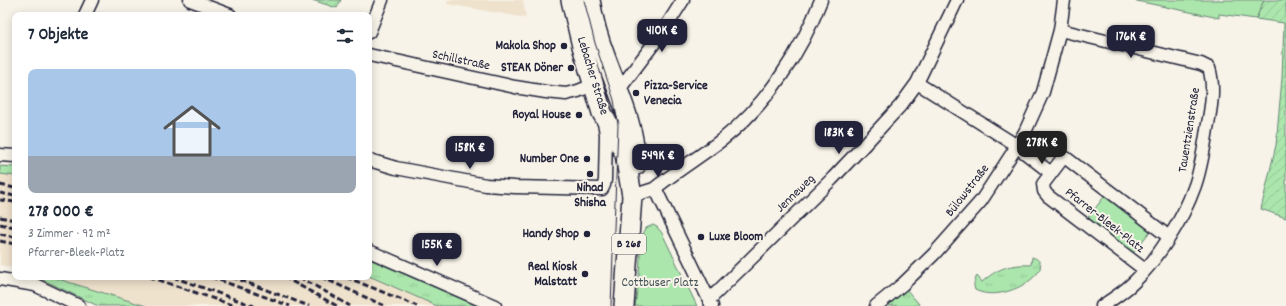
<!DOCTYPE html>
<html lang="de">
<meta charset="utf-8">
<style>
:root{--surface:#fff;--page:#f6f6f7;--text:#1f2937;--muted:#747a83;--accent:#22223b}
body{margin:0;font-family:Dekko,sans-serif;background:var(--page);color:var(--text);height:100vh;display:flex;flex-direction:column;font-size:15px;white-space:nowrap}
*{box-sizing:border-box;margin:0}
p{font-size:13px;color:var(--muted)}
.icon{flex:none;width:22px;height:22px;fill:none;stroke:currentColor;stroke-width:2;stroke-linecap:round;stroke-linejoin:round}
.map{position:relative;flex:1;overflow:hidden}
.sheet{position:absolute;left:12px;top:12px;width:360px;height:268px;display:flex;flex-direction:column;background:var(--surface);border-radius:8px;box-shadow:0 2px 10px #0003}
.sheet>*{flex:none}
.price{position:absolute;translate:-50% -34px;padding:0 9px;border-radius:8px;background:var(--accent);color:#fff;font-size:13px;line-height:26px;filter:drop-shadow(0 1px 2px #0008)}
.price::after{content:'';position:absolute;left:50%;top:24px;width:12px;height:9px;margin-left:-6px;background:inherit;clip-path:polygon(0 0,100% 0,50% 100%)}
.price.active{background:#222;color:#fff}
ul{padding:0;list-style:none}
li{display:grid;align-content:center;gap:8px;height:212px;padding:0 16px}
li span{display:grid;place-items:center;height:124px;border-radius:8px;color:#555}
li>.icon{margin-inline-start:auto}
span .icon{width:72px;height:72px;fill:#fffc;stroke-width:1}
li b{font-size:17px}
h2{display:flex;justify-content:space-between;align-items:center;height:48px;padding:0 16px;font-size:17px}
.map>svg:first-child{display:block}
.built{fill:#efe2cd}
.grass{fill:url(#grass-tufts);stroke:#668474}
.park{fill:#abe6ac;stroke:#668474}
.garden{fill:url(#garden-furrows);stroke:#668474}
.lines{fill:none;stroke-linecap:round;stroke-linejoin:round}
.minor-casing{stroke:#22223b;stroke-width:15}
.primary-casing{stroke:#22223b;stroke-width:22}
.minor{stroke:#f7f3e8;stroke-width:12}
.primary{stroke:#f7f3e8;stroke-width:19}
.tram{stroke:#22223b;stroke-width:1}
.rail{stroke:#22223b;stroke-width:3;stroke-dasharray:6 3;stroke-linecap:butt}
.poi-dot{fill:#22223b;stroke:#f7f3e8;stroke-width:1.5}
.labels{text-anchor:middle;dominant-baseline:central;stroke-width:4;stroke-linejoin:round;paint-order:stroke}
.shield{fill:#f7f3e8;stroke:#62616f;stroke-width:1}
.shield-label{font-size:12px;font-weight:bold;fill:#22223b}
.poi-label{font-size:13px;font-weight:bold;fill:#22223b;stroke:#f7f3e8;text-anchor:end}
.street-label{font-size:13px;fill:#22223b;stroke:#f7f3e8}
.park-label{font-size:13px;fill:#445357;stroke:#f7f3e8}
</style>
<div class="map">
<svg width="1286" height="306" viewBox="0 0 1286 306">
<defs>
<pattern id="grass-tufts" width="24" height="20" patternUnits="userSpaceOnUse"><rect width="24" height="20" fill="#abe6ac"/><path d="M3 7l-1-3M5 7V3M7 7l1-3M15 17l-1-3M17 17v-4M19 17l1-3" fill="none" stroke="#93c595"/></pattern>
<pattern id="garden-furrows" width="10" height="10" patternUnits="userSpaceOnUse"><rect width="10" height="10" fill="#abe6ac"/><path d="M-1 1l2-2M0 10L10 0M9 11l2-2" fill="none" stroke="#93c595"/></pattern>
</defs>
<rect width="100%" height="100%" fill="#f7f3e8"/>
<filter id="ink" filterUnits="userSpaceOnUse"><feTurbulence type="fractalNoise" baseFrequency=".025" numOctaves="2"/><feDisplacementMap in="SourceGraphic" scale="8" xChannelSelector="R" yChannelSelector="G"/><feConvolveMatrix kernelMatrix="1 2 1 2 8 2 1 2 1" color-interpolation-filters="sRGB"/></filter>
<g filter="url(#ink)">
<path class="built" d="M448,0H523L526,18L447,4Z
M0,174L15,176V268L0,265Z
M369,276L437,306H146L52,277H369Z"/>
<path class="grass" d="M0,166L15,167V176L0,174Z
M1032,257C1062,266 1006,306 975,290C973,284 974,281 977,276L982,282C998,268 1010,264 1031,265Z
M369,259L478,306H437L369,276Z
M34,277H52L146,306H98L39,278Z
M906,289L919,304L918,306H886Z"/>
<path class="park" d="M1132,0H1264L1256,19L1219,14V18Z
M1106,194L1152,229L1133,253L1087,219Z
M653,225L657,227L662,233L697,306H635L639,275L641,239L646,228Z"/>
<path class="garden" d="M312,0H341L337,8Z
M1264,0H1286V218L1261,209L1276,145L1282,78L1284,23L1256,19Z"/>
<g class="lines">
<defs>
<path id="minor" d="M190,0L230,15
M85,15L92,0
M1060,30L1201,64L1209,68C1215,87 1211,109 1207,129C1204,148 1201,170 1194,188C1183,219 1158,259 1134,282C1125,291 1113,299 1102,306
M369,32L382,0
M369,55L515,87L546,92L566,94L578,91L593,85
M917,83L1011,142L1051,173
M618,91L664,30L683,0
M0,155L15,156
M369,160L396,168L486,185L515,187L602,189L604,185L605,180L606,134L604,122
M654,189C676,171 701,156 723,139C767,104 801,52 821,0
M632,196L654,189L657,192L712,306
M369,251L495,306
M1145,270L1048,196L1044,191L1043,184L1062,159L1066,158L1169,237
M0,279L35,285L79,306
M709,300L832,179L866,143L901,105L917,83L957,0
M876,306L903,284L934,254L981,201L1017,146L1025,132L1043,92L1060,30L1064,0"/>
<path id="primary" d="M571,0L582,46L602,113L618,140L625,154L632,196L624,306
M590,0C593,19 598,38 605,56C618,92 635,126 636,165"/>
</defs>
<use href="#minor" class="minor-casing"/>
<use href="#primary" class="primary-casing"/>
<use href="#minor" class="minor"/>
<use href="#primary" class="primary"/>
<path class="tram" d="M584,0L595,43L614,100L618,125L611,306"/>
<path class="rail" d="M0,185L15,188
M0,193L15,196
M0,200L15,202
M0,217L15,220
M0,224L15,227
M0,234L15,237
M0,241L15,244
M150,277L235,306
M173,277L254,306
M211,277L290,306
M232,277L309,306
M284,277L337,306
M299,277L326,292L350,306
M321,277L385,306
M346,277L417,306"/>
</g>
</g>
<g class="poi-dot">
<circle cx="564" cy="46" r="4"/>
<circle cx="571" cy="68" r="4"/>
<circle cx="636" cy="93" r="4"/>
<circle cx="579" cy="115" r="4"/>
<circle cx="587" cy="159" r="4"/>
<circle cx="590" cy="174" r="4"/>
<circle cx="587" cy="234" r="4"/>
<circle cx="701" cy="237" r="4"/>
<circle cx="585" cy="274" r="4"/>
</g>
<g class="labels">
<rect class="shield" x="612" y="234" width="34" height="20" rx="3"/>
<g class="shield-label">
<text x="629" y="244">B 268</text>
</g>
<g class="poi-label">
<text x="556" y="46">Makola Shop</text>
<text x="563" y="68">STEAK Döner</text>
<text x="644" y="86" text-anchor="start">Pizza-Service<tspan x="644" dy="15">Venecia</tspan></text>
<text x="571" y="115">Royal House</text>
<text x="579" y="159">Number One</text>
<text x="590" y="188" text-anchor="middle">Nihad<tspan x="590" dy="15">Shisha</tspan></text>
<text x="579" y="234">Handy Shop</text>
<text x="709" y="237" text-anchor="start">Luxe Bloom</text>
<text x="577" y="267">Real Kiosk<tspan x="577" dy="15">Malstatt</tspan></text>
</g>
<g class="street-label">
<text transform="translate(461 61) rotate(12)">Schillstraße</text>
<text transform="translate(592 76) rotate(73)">Lebacher Straße</text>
<text transform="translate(1190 130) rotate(-81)">Tauentzienstraße</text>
<text transform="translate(968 191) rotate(-52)">Bülowstraße</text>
<text transform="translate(796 194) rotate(-44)">Jenneweg</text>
<text transform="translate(1104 221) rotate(38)">Pfarrer-Bleek-Platz</text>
</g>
<g class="park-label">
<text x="660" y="283">Cottbuser Platz</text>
</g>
</g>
</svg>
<b class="price" style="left:662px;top:53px">410K €</b>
<b class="price" style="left:1131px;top:59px">176K €</b>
<b class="price" style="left:839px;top:155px">183K €</b>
<b class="price active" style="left:1042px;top:165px">278K €</b>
<b class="price" style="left:470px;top:170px">158K €</b>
<b class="price" style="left:658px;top:178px">549K €</b>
<b class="price" style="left:437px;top:267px">155K €</b>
<section class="sheet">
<h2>7 Objekte<svg class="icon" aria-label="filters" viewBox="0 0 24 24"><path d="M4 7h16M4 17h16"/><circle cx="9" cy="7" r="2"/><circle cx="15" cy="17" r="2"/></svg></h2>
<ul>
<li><span style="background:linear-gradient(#a9c7e8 70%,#9aa5b1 0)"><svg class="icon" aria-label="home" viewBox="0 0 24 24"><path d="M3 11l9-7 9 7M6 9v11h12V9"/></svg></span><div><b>278 000 €</b><p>3 Zimmer · 92 m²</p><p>Pfarrer-Bleek-Platz</p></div></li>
</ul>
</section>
</div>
